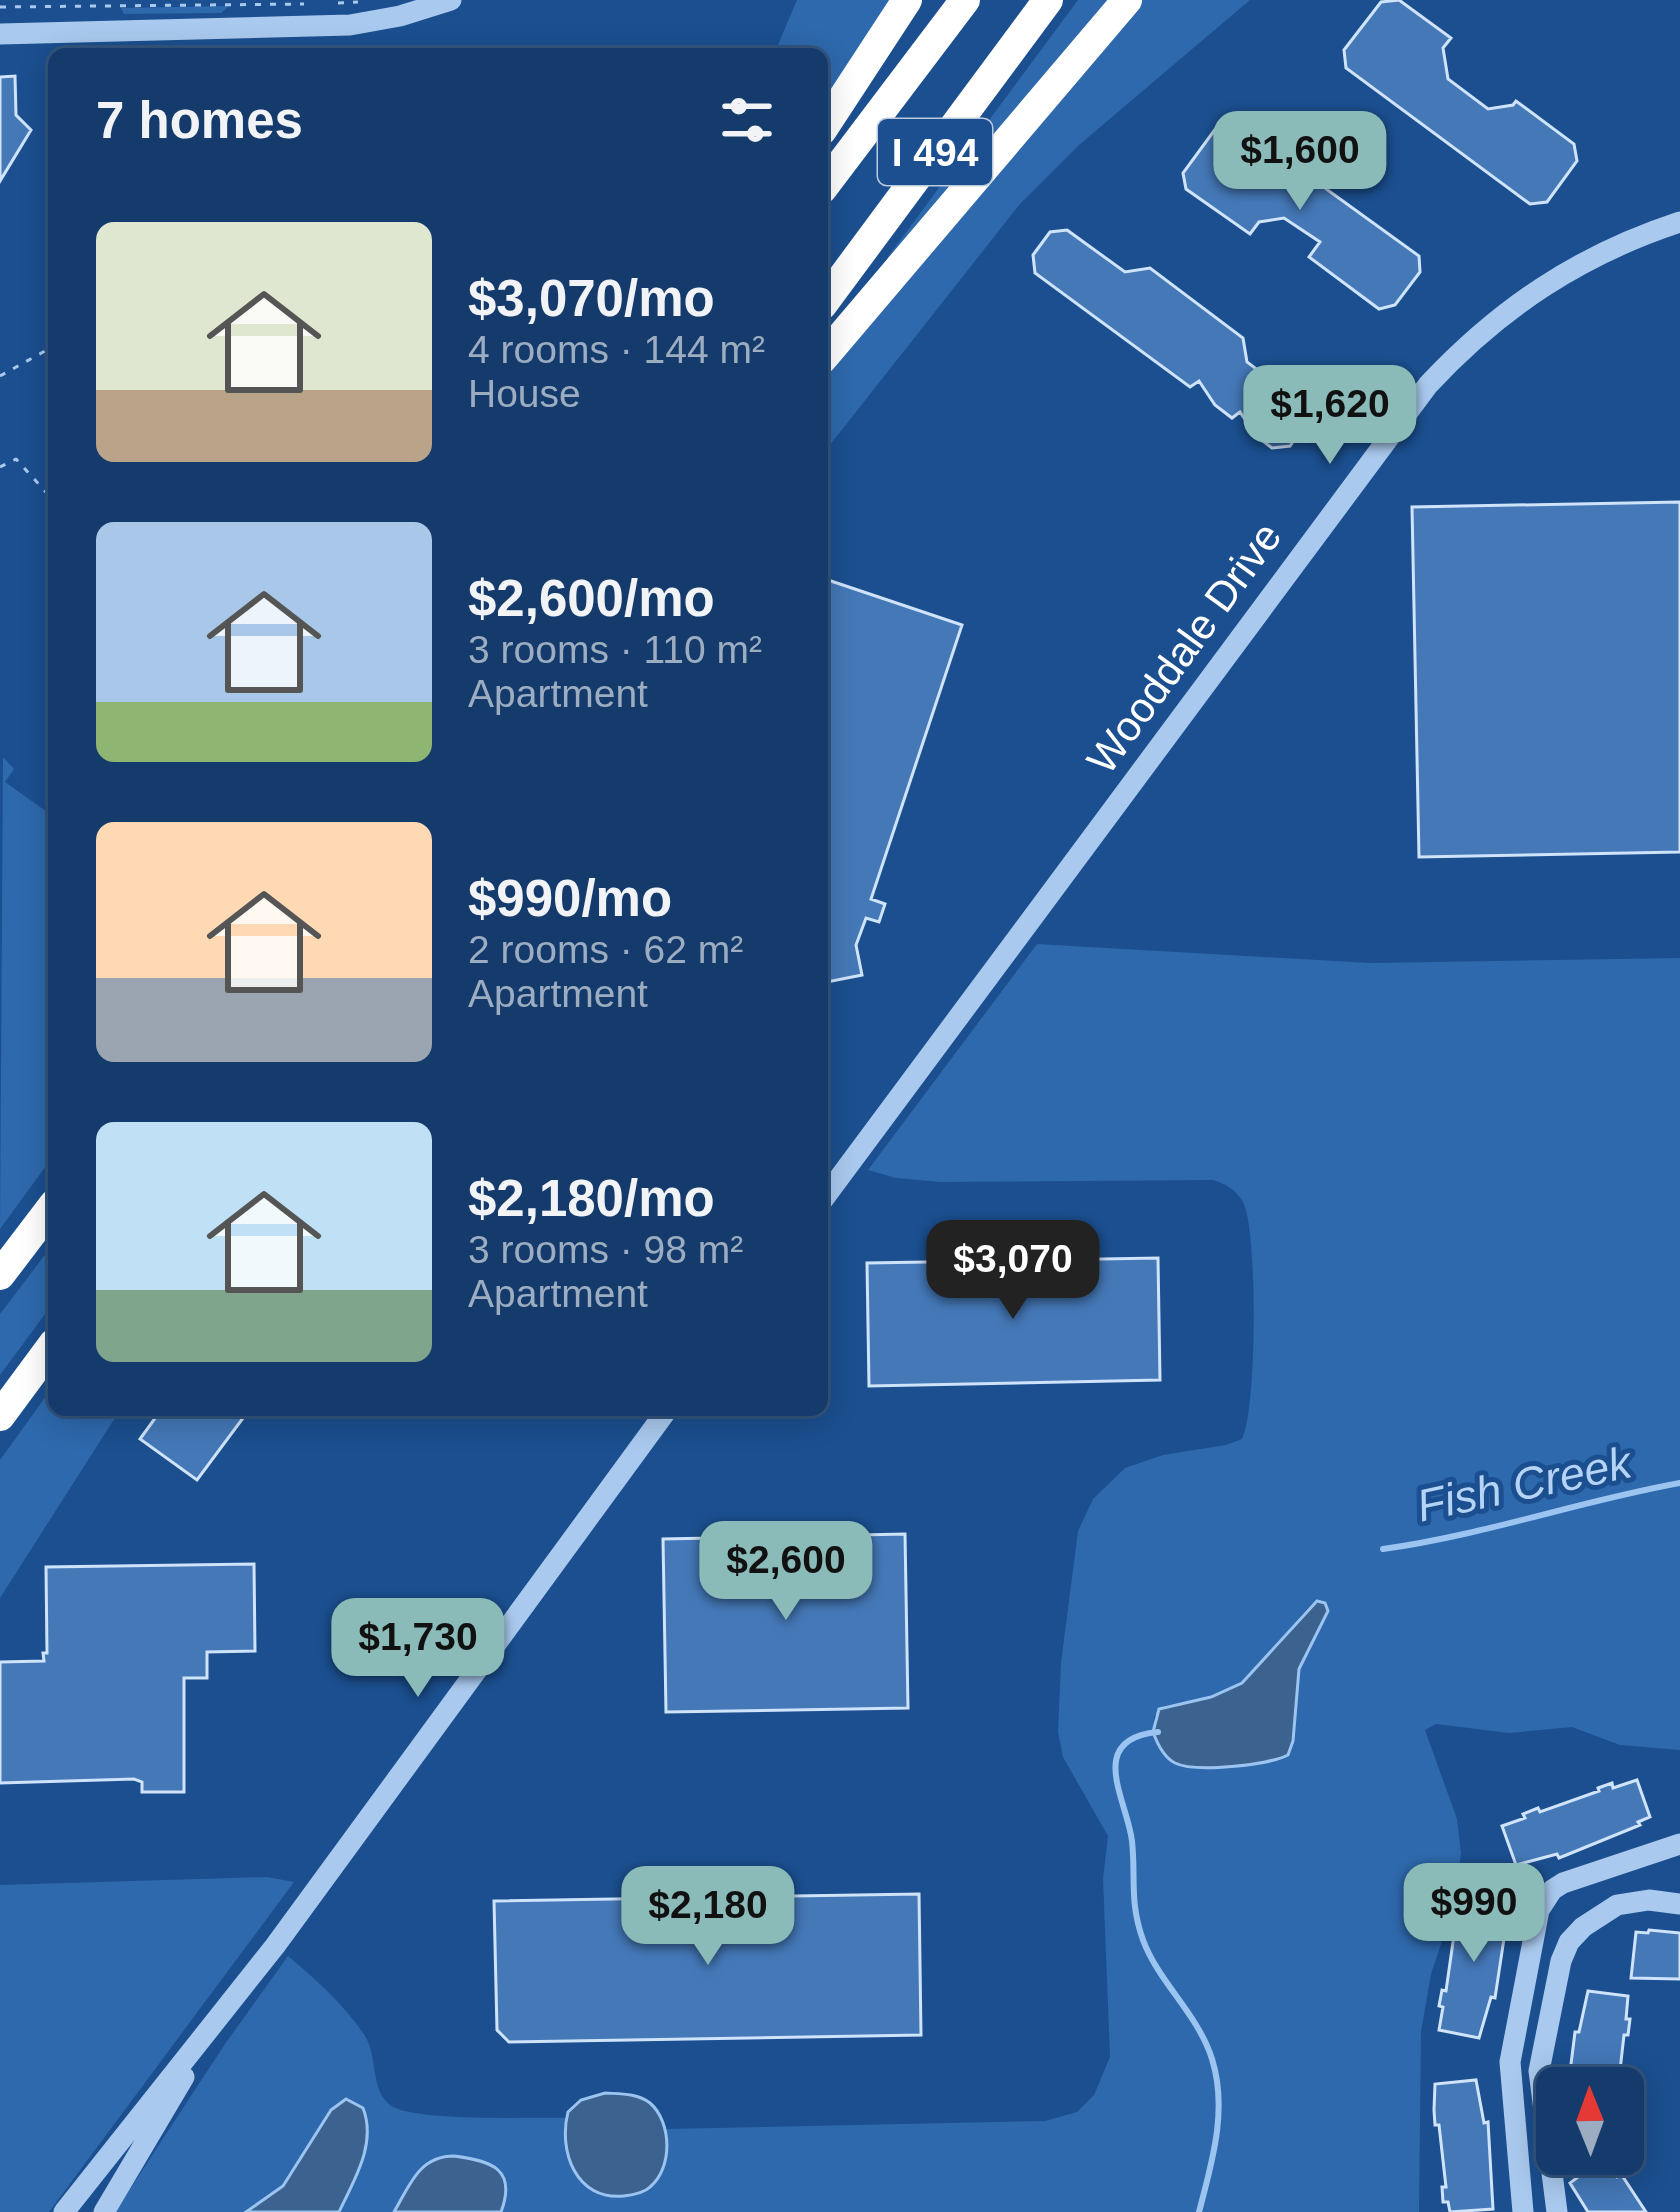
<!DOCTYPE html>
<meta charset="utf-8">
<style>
:root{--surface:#143b6b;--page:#1d4271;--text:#f1f3f6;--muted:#9dadc1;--line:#33557e;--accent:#8bbbb9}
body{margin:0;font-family:Arial,sans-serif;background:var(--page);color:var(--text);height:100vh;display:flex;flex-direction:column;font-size:45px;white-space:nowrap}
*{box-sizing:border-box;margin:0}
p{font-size:39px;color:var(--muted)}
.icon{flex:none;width:66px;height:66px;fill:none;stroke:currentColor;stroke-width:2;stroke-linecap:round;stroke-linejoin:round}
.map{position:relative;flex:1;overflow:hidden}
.panel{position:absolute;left:48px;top:48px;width:780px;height:1368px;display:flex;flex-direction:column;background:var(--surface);border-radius:18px;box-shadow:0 6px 30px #0003,0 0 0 3px var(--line)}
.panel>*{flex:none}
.needle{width:78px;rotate:359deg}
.fabs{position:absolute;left:1536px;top:2067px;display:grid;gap:24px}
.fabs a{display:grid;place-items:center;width:108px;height:108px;border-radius:18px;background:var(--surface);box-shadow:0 6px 30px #0003,0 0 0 3px var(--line);font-size:60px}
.price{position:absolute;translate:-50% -102px;padding:0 27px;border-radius:24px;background:var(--accent);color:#111;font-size:39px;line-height:78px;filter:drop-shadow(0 3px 6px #0008)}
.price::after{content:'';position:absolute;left:50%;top:72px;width:36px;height:27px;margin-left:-18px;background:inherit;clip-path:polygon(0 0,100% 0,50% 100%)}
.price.active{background:#222;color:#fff}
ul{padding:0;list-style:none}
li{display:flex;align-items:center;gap:36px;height:300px;padding:0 48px}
li span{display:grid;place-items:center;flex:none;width:336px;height:240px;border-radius:18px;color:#555}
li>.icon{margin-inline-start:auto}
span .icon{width:144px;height:144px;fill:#fffc;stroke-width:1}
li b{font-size:51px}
h2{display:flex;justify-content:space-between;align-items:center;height:144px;padding:0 48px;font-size:51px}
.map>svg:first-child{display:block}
.green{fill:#2e69ad;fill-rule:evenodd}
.water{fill:#3c6290;stroke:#9cc4f0;stroke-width:3}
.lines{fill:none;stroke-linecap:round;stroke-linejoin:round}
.stream{stroke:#9cc4f0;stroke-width:6}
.building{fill:#4478b7;stroke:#cfe3fa;stroke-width:3}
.path{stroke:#a9c9ee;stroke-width:3;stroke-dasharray:6 9;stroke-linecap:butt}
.minor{stroke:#a9c9ee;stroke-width:21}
.highway{stroke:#fff;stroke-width:30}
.labels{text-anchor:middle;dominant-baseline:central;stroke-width:10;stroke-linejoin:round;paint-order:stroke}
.shield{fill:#1b4f8f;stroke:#bbcadd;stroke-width:3}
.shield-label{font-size:39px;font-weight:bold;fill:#fff}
.street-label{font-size:42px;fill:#fff;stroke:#1b4f8f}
.water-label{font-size:45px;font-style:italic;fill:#b5d3f5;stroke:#1b4f8f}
</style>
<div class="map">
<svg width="1680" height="2212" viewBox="0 0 1680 2212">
<rect width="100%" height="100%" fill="#1b4f8f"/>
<path class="green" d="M797,0H898L822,109V54H774Z
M1078,0H1117L894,263L887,258Z
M1137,0H1250L1079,145L1020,204L822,455V379Z
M229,6L221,13L124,14L121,8Z
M3,757L14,769L5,782L54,817V1155L0,1229Z
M1037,944L1370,963L1680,958V1750L1620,1745L1572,1727L1509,1733L1436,1724L1425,1730L1457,1819L1461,1853L1454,1905L1431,1974L1421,2032L1419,2212H501L507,2193L505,2177C437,2145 432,2147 394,2212H339C354,2180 372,2150 366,2114L331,2110L283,2186L246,2212H115L225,2044L288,1956C316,1980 345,2005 365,2036C378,2057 370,2089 390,2105C412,2122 533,2117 566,2118C558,2212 679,2212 665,2129L1045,2121L1077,2112L1094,2095L1110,2057L1103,1878L1108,1836L1063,1757L1058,1732L1061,1663L1078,1531L1093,1499L1125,1468L1163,1455L1226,1445L1242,1439C1257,1410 1258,1231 1243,1202C1236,1190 1226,1184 1213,1180L940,1182L896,1178L868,1170ZM1314,1602L1325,1603L1328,1611L1306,1650L1296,1680L1291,1751L1266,1762L1191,1766L1153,1732L1154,1717L1163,1706C1185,1701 1206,1700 1228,1690C1267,1673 1284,1630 1314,1602Z
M54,1243V1302L0,1375V1314Z
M54,1385V1410H120L0,1598V1460Z
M267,1877L294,1882L49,2212H0V1885Z"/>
<path class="water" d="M1317,1601L1325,1603L1328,1611L1299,1669L1293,1741L1288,1755C1269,1765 1195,1773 1175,1763C1163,1757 1157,1743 1153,1732L1159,1709L1211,1697L1242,1683Z
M605,2093C620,2094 637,2093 650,2103C672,2122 673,2168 650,2187C644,2193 632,2195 624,2196C576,2201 558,2151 568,2112L581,2100Z
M346,2099L363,2108C377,2144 354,2180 339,2212H246L283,2186L331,2110Z
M454,2156C492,2161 517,2169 501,2212H394C410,2185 419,2156 454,2156Z"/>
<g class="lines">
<path class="stream" d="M1383,1549C1484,1535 1580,1501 1680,1483
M1158,1732C1085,1739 1127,1800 1132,1841C1136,1878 1129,1901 1143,1940C1159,1983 1198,2014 1212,2059C1228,2110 1212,2162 1199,2212"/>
</g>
<path class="building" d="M1399,0L1451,38L1443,48L1448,79L1488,109L1513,105L1516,101L1574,144L1577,161L1547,202L1530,204L1346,68L1344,50L1381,2Z
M15,76L16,115L31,130L0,181V77Z
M1235,123L1419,256L1420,272L1395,305L1379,309L1309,257L1320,242L1284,218L1259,222L1250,234L1186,189L1183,173L1219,124Z
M1067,230L1125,272L1150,268L1243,338L1247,362L1304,405L1307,422L1290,446L1272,448L1256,436L1240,412L1232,418L1215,405L1199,381L1190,387L1035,273L1033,255L1050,232Z
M1680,502V852L1419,857L1412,507Z
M822,578L962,625L871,899L885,904L879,922L866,918L856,945L862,975L822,983Z
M1158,1258L1160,1380L869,1386L867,1263Z
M161,1410H249L197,1480L140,1439Z
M905,1534L908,1708L666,1712L663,1539Z
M254,1564L255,1651L207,1652V1678H184V1792H142V1782L134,1779L0,1783V1662L44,1661L43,1653H47L46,1567Z
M1637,1780L1650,1817L1638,1822L1640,1825L1559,1858L1557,1854L1516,1865L1502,1826L1525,1818L1523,1814L1538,1808L1540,1812L1599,1791L1598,1788L1612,1783L1613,1788Z
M1467,1891L1506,1899L1504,1911L1508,1912L1495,1998L1491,1997L1479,2038L1439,2030L1443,2007L1439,2006L1442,1990L1446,1991L1457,1914L1462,1916Z
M919,1894L921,2035L509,2042L497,2030L494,1901Z
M1649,1930L1680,1933V1979L1631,1978L1636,1932L1648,1933Z
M1588,1991L1628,1996L1626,2019H1630L1628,2035H1624L1618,2088H1568L1575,2032H1579Z
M1476,2080L1484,2123L1488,2122L1493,2209L1450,2212L1448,2202H1443L1442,2187H1446L1439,2125H1435L1434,2110L1435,2084Z
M1603,2158L1617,2177L1621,2174L1646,2212H1588L1570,2183Z"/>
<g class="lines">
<path class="path" d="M338,3L358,2
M0,7L304,4
M0,376L54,346
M0,467L16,459L54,501"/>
<path class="minor" d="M0,34L350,25L400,16L451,0
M822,1201L1428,385C1500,308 1579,255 1680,222
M64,2212L275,1946L667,1410
M104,2212L184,2077
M1523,2212L1510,2062L1539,1910L1552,1890L1563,1883L1680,1844
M1557,2212L1539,2071L1561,1961L1569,1942L1583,1927L1617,1905L1649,1900L1680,1904"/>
<path class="highway" d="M822,130L907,0
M822,189L965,0
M822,305L1048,0
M822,359L1127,0
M0,1275L54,1204
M0,1416L54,1343"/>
</g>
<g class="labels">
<rect class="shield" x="878" y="119" width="114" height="66" rx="9"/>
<g class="shield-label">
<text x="935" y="152">I 494</text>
</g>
<g class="street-label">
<text transform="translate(1184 648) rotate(-54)">Wooddale Drive</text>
</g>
<g class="water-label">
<text transform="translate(1524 1484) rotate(-12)">Fish Creek</text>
</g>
</g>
</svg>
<div class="fabs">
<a><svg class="needle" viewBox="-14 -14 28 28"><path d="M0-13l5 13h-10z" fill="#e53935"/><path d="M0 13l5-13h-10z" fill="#9dadc1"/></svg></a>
</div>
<b class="price" style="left:1300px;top:213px">$1,600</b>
<b class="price" style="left:1330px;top:467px">$1,620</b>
<b class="price active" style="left:1013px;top:1322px">$3,070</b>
<b class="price" style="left:786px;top:1623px">$2,600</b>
<b class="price" style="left:418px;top:1700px">$1,730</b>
<b class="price" style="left:1474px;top:1965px">$990</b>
<b class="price" style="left:708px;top:1968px">$2,180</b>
<section class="panel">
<h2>7 homes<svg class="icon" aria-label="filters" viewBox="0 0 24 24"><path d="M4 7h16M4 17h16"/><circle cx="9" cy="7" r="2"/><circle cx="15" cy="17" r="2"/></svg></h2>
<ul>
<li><span style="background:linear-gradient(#dfe7d0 70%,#b9a48a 0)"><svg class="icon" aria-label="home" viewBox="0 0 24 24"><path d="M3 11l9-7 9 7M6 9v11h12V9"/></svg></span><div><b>$3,070/mo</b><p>4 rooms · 144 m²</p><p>House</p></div></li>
<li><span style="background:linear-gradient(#a9c7e8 75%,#8fb573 0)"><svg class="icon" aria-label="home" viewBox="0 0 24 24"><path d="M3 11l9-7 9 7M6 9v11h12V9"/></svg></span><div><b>$2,600/mo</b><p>3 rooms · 110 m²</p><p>Apartment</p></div></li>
<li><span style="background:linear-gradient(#ffd9b3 65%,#9aa5b1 0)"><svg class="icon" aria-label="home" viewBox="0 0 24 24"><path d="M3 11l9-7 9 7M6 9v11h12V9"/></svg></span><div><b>$990/mo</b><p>2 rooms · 62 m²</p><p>Apartment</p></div></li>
<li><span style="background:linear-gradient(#bfe0f5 70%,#7fa58c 0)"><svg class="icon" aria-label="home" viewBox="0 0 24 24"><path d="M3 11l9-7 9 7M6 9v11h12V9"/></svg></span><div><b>$2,180/mo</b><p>3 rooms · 98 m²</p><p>Apartment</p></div></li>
</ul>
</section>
</div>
